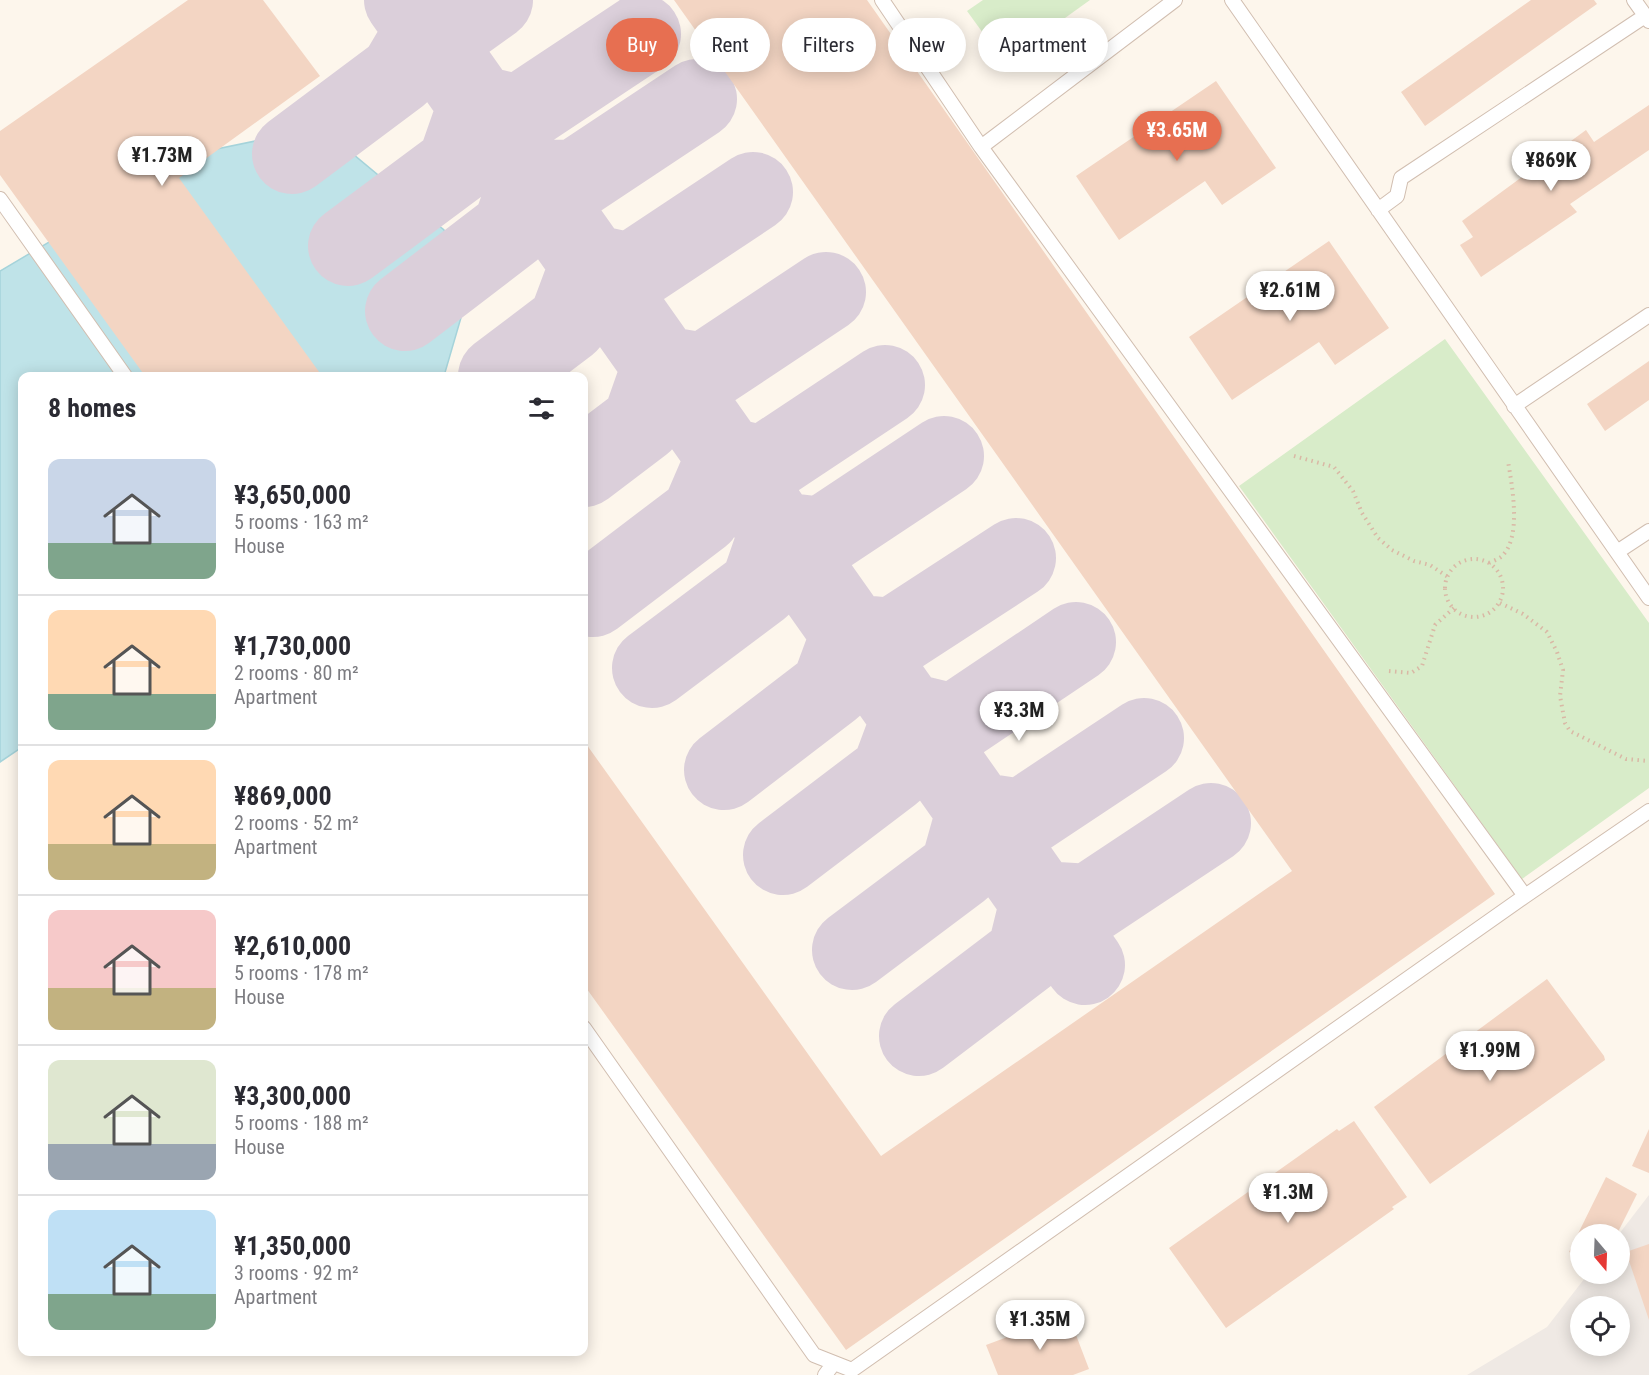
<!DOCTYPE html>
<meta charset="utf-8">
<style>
:root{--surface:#fff;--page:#f7f7f7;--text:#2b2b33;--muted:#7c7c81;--line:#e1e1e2;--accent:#e76f51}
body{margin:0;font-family:"Roboto Condensed",sans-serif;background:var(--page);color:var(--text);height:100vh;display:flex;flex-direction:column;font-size:22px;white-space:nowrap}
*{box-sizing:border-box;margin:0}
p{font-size:20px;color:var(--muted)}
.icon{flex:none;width:33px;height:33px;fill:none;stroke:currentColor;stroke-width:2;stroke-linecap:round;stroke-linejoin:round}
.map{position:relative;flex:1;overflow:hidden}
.sheet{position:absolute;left:18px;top:372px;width:570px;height:984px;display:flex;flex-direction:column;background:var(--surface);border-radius:12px;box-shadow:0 3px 15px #0003}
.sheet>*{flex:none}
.banner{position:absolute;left:606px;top:18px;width:570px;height:54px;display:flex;gap:12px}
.needle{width:39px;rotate:161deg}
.tools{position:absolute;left:1570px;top:1224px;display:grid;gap:12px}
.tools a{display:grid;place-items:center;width:60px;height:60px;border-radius:50%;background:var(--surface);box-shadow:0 3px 15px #0003;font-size:30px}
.price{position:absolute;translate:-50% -51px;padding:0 14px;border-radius:21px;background:#fff;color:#222;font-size:20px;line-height:39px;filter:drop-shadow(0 2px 3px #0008)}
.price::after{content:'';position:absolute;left:50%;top:36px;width:18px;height:14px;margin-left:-9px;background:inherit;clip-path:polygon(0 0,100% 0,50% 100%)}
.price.on{background:var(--accent);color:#fff}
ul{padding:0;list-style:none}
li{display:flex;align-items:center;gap:18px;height:150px;padding:0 30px}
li+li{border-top:2px solid var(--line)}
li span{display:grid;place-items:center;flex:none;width:168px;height:120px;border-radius:12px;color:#555}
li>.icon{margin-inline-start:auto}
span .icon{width:72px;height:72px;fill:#fffc;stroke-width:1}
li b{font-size:26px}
h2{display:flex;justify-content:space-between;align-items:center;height:72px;padding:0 30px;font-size:26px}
.tag{padding:0 21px;border-radius:27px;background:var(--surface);box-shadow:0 3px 15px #0003;font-size:21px;line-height:54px}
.tag.on{background:var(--accent);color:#fff}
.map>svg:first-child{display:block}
.industrial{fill:#efe9e4;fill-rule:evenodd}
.green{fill:#d8ecc9}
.water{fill:#bfe3e8;stroke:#a5d3da;stroke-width:1.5}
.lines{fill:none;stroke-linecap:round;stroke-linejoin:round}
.taxiway{stroke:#dbcfda;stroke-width:80}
.building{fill:#f3d5c3}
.service-casing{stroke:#d1beb0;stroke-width:16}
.path{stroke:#d9b8a5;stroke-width:4;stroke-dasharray:1.5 4.5;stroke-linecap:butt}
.service{stroke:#fff;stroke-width:14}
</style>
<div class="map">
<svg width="1649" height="1375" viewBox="0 0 1649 1375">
<rect width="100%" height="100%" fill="#fdf6ec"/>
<path class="industrial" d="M1649,1195V1375H1467L1547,1327L1588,1274H1620L1619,1234ZM1581,1306H1620V1346H1581Z"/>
<path class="green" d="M983,0H1090L1004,62L967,11Z
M1445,339L1649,623V788L1522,879L1239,486Z"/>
<path class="water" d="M299,132L354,155L444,230L467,297L444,376H22V747L0,762V271L202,152Z"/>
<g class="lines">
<path class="taxiway" d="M404,0L1085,965
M292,154L399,74L425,30L454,28L493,0
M348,246L457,165L478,105L519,115L641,34
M405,311L512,229L530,179L575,180L697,99
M498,376L568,323L590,264L631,273L753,192
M584,467L642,423L662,366L704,373L826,292
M593,597L701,515L726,457L763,466L885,385
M652,668L760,587L779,532L822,537L944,456
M724,770L831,688L851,634L893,638L1016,558
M783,855L891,773L913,714L954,724L1076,642
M852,950L960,869L976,812L1022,819L1144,738
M919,1036L1027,954L1040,901L1089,904L1211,823"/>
</g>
<path class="building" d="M188,0H263L320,76L179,178L322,376H145L0,175V131Z
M674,0H867L1495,894L846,1350L584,985V741L881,1156L1292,871Z
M1531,0H1594L1597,4L1425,126L1401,92Z
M1216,81L1276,168L1222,205L1205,181L1119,240L1076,176Z
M1649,105V150L1570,204L1577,212L1481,277L1460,245L1473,237L1462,221L1586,130L1594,142Z
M1329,241L1389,328L1335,365L1319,342L1232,400L1189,337Z
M1649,361V400L1605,431L1587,404Z
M1547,979L1604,1056L1605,1060L1430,1184L1374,1107Z
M1354,1121L1407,1197L1392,1207L1394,1209L1226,1328L1169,1248L1337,1129L1339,1131Z
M1649,1129V1173L1632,1166Z
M1606,1177L1637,1194L1617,1234H1581V1257L1569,1252Z
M1649,1244V1320L1626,1252Z
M1068,1314L1089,1369L1073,1375H998L986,1345Z"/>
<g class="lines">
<defs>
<path id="service" d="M882,0L981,147L1525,896
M1232,0L1649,598
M1634,0L1649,21
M981,147L1175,0
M0,199L125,376
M1378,210L1397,196L1401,178L1645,16
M1514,406L1649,315
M1617,552L1649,531
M584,1028L814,1355L852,1370L1525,896L1649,811
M825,1375L834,1363"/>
</defs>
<use href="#service" class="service-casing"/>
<path class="path" d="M1294,456L1334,467L1353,491L1362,513L1378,538L1392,550L1414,561L1430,565L1448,577
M1445 588a29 29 0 1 1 58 0a29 29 0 1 1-58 0Z
M1489,563C1493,561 1499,559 1502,556C1522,537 1512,486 1508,461
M1500,603L1523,614L1547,632L1557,652L1563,670L1560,696L1565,723L1570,731L1626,759L1649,761
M1389,671L1411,673L1422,666L1435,625L1454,608"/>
<use href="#service" class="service"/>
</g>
</svg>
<div class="tools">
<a><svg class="needle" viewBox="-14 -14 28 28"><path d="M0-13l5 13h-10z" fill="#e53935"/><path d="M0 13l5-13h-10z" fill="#7c7c81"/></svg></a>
<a><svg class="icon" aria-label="locate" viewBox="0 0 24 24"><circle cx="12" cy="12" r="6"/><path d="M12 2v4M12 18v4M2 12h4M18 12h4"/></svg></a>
</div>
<b class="price on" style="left:1177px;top:162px">¥3.65M</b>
<b class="price" style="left:162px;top:187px">¥1.73M</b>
<b class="price" style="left:1551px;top:192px">¥869K</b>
<b class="price" style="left:1290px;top:322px">¥2.61M</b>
<b class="price" style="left:1019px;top:742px">¥3.3M</b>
<b class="price" style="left:1490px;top:1082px">¥1.99M</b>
<b class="price" style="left:1288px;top:1224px">¥1.3M</b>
<b class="price" style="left:1040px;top:1351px">¥1.35M</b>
<div class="banner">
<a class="tag on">Buy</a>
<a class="tag">Rent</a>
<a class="tag">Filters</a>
<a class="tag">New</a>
<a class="tag">Apartment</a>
</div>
<section class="sheet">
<h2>8 homes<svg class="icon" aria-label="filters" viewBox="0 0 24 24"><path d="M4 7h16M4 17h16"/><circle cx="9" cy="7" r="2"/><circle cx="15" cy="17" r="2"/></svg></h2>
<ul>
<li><span style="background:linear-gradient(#c9d6e8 70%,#7fa58c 0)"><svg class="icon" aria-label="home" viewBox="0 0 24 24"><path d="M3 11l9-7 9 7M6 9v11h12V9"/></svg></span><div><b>¥3,650,000</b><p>5 rooms · 163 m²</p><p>House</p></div></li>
<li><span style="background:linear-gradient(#ffd9b3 70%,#7fa58c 0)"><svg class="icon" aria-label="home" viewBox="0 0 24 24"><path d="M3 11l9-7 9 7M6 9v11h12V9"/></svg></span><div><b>¥1,730,000</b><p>2 rooms · 80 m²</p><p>Apartment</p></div></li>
<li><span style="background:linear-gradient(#ffd9b3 70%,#c2b280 0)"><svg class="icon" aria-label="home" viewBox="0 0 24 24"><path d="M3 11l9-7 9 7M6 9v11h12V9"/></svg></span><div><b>¥869,000</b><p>2 rooms · 52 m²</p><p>Apartment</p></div></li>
<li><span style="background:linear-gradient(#f6c9c9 65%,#c2b280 0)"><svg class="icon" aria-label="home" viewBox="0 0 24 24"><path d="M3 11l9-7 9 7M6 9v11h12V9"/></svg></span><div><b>¥2,610,000</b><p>5 rooms · 178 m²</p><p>House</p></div></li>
<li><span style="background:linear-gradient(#dfe7d0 70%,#9aa5b1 0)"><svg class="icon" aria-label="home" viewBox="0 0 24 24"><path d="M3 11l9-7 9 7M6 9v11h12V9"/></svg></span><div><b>¥3,300,000</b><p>5 rooms · 188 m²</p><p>House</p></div></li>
<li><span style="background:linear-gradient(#bfe0f5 70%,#7fa58c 0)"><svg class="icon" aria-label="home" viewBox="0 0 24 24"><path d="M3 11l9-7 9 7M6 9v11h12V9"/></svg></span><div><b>¥1,350,000</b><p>3 rooms · 92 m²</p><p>Apartment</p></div></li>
</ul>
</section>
</div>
